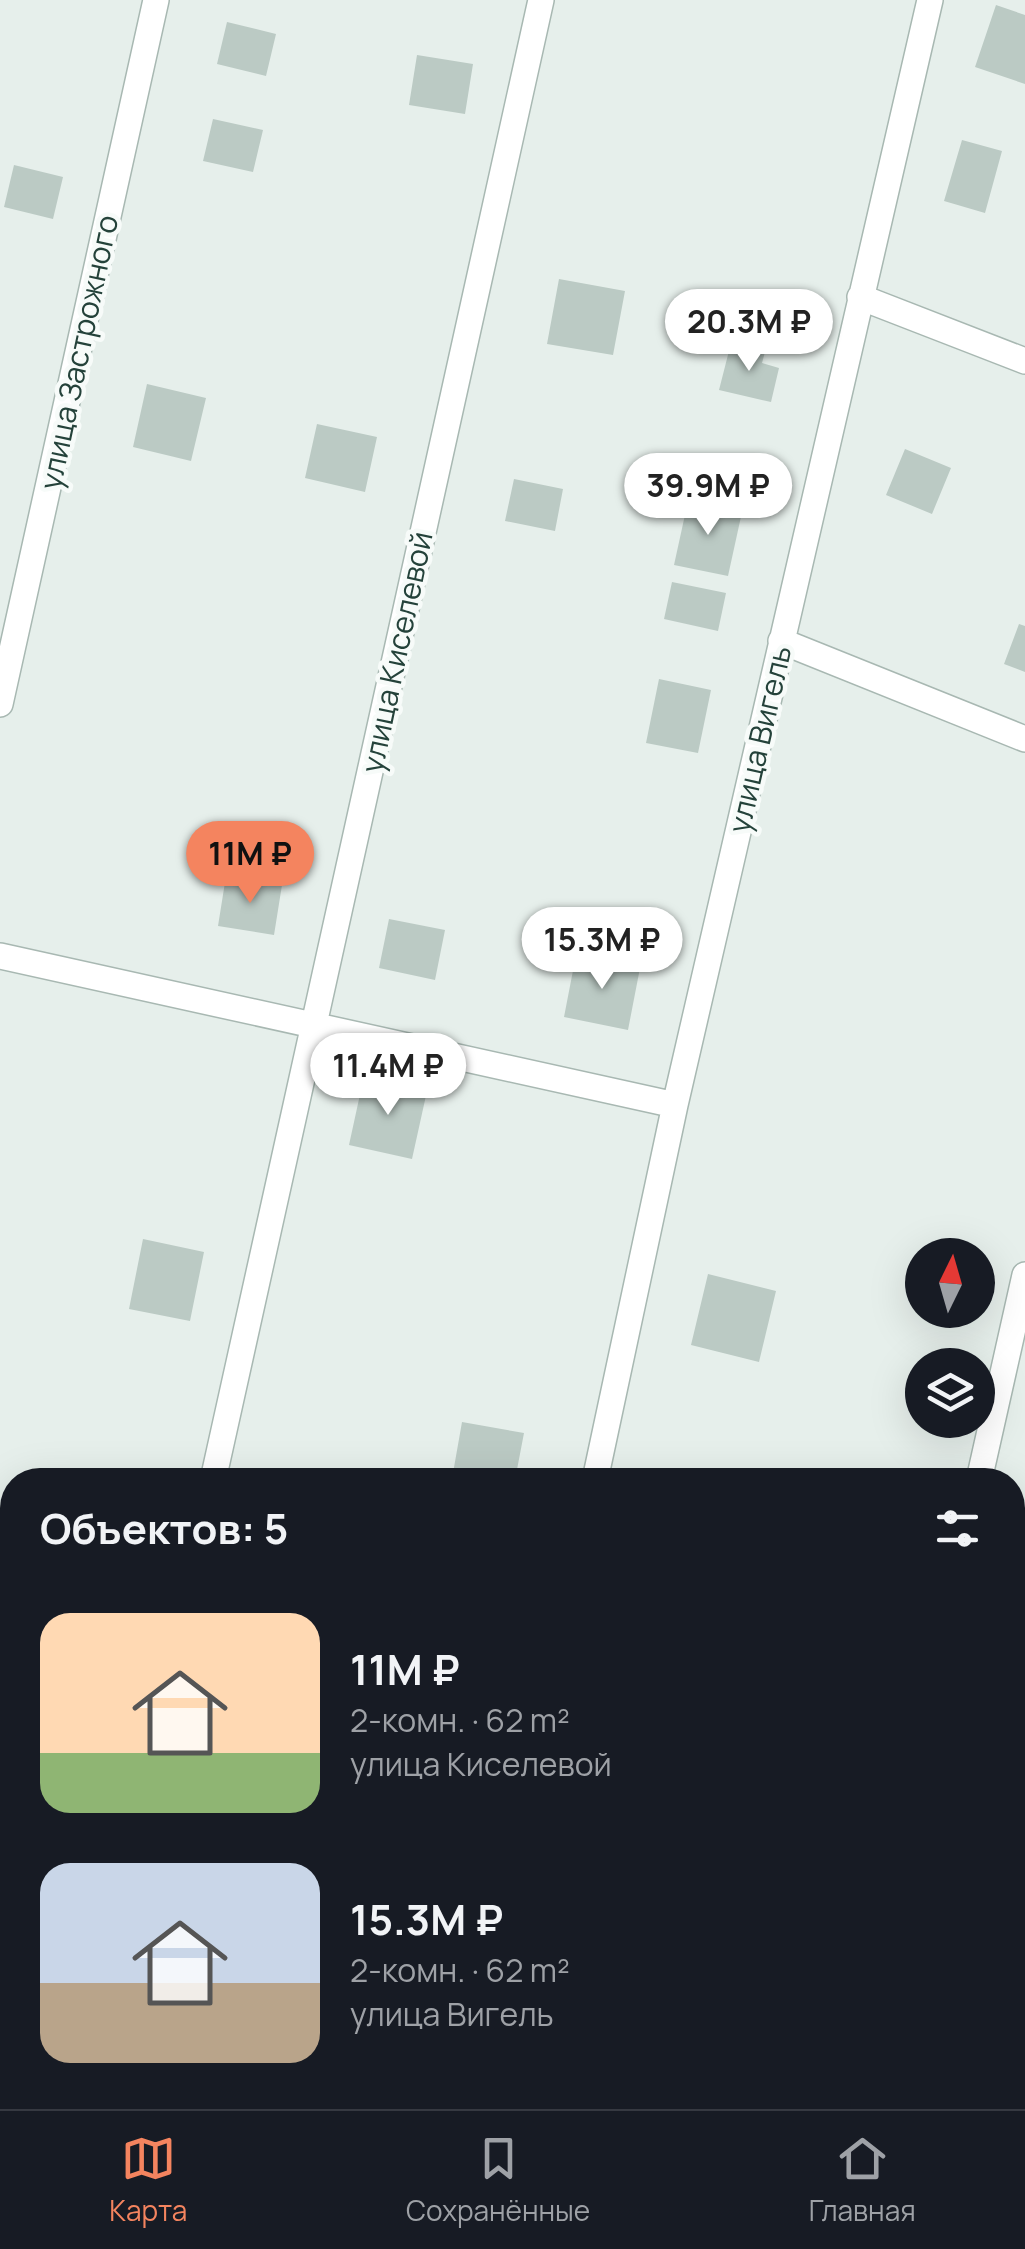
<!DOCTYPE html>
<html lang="ru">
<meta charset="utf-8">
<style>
:root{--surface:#171b24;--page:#20242c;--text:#f1f3f6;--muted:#9ea1a6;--line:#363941;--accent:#f4845f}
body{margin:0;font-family:Manrope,sans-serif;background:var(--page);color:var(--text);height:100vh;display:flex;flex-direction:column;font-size:38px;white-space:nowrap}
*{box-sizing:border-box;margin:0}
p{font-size:32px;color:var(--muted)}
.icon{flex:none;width:55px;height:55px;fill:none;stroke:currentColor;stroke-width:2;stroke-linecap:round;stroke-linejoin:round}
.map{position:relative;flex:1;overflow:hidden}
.side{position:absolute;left:0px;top:1468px;width:1025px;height:642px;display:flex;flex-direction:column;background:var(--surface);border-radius:40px 40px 0 0;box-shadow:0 10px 40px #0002}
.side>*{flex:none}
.needle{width:65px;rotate:5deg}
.controls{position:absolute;left:905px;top:1238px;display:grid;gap:20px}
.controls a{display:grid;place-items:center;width:90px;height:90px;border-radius:50%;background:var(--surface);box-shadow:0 10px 40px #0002;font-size:50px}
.price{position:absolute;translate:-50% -85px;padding:0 22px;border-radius:35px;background:#fff;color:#222;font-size:32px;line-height:65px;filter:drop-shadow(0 2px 5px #0008)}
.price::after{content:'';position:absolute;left:50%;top:60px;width:30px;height:22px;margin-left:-15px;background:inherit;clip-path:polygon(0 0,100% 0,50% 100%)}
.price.selected{background:var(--accent);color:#111}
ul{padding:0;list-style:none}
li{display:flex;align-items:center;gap:30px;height:250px;padding:0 40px}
li span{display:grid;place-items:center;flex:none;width:280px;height:200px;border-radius:30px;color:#555}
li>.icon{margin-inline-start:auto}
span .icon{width:120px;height:120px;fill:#fffc;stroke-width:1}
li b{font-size:42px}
h2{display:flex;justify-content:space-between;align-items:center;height:120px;padding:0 40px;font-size:42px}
.tab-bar{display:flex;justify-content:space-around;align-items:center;height:140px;border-top:2px solid var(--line);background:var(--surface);font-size:28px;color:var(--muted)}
.tab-bar a{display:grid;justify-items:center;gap:5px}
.tab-bar .selected{color:var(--accent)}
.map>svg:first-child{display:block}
.building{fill:#bbcac4}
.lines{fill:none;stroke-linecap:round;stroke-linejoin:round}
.minor-casing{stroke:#a8b8b2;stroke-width:28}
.minor{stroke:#fff;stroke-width:25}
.labels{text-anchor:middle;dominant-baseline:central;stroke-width:9;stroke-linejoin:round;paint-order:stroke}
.street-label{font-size:30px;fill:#24423a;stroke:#f7fbf9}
</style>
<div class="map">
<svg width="1025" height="2109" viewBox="0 0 1025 2109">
<rect width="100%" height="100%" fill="#e6efeb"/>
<path class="building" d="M996,5L1025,15V84L975,67Z
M227,22L276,34L266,76L217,64Z
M417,55L473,64L465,114L409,105Z
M213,119L263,130L253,172L203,161Z
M962,140L1002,151L985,213L944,201Z
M14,165L63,177L53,219L4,207Z
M559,279L625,291L613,355L547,344Z
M731,343L765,352L762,363L779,368L771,402L719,390Z
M147,384L206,398L191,461L133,447Z
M317,424L377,437L365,492L305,478Z
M905,449L951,468L932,514L886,495Z
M514,479L563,489L555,531L505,521Z
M688,501L742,512L728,576L674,565Z
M672,582L726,593L718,631L664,619Z
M1019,624L1025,626V672L1004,664Z
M659,679L711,690L698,753L646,743Z
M226,876L282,885L274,935L218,926Z
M389,919L445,930L435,980L379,968Z
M576,955L640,968L628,1030L564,1017Z
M364,1076L427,1091L412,1159L349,1145Z
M143,1239L204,1252L190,1321L129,1309Z
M708,1274L776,1291L759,1362L691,1345Z
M462,1422L524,1433L515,1480H491L453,1473Z
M1012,1650L1025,1653V1707L1012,1705Z"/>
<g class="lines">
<defs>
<path id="minor" d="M860,297L1025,361
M781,641L1025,739
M0,704L156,0
M0,956L675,1105
M213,1480L541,0
M595,1480L675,1105L930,0
M979,1480L1025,1275
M0,2017L12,2020
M368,2098L420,2109
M75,2109L77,2098
M462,2109L465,2098
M836,2109L839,2098"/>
</defs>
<use href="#minor" class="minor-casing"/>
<use href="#minor" class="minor"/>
</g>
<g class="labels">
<g class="street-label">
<text transform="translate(78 352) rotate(-78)">улица Застрожного</text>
<text transform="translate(396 652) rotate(-78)">улица Киселевой</text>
<text transform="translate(759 739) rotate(-77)">улица Вигель</text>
</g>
</g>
</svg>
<div class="controls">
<a><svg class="needle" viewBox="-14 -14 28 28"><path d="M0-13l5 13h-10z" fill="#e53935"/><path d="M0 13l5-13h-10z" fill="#9ea1a6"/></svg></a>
<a><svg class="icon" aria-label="layers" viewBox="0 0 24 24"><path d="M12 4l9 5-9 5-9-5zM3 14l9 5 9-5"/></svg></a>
</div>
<b class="price" style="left:749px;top:374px">20.3M ₽</b>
<b class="price" style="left:708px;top:538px">39.9M ₽</b>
<b class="price selected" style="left:250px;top:906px">11M ₽</b>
<b class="price" style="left:602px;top:992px">15.3M ₽</b>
<b class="price" style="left:388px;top:1118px">11.4M ₽</b>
<section class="side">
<h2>Объектов: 5<svg class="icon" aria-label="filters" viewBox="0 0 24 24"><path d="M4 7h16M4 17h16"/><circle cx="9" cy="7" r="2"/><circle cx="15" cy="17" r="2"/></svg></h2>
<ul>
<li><span style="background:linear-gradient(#ffd9b3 70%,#8fb573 0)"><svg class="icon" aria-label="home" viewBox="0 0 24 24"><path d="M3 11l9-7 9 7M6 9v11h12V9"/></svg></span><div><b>11M ₽</b><p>2-комн. · 62 m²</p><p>улица Киселевой</p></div></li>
<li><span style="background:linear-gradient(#c9d6e8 60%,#b9a48a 0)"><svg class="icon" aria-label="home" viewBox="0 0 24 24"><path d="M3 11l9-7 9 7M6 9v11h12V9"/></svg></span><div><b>15.3M ₽</b><p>2-комн. · 62 m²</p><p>улица Вигель</p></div></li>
</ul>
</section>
</div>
<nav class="tab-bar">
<a class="selected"><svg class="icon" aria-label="map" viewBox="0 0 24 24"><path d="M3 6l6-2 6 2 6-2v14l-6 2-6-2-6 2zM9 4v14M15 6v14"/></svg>Карта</a>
<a><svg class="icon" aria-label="saved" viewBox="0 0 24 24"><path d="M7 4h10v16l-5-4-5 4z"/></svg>Сохранённые</a>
<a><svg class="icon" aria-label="home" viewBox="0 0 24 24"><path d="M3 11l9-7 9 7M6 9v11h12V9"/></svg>Главная</a>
</nav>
